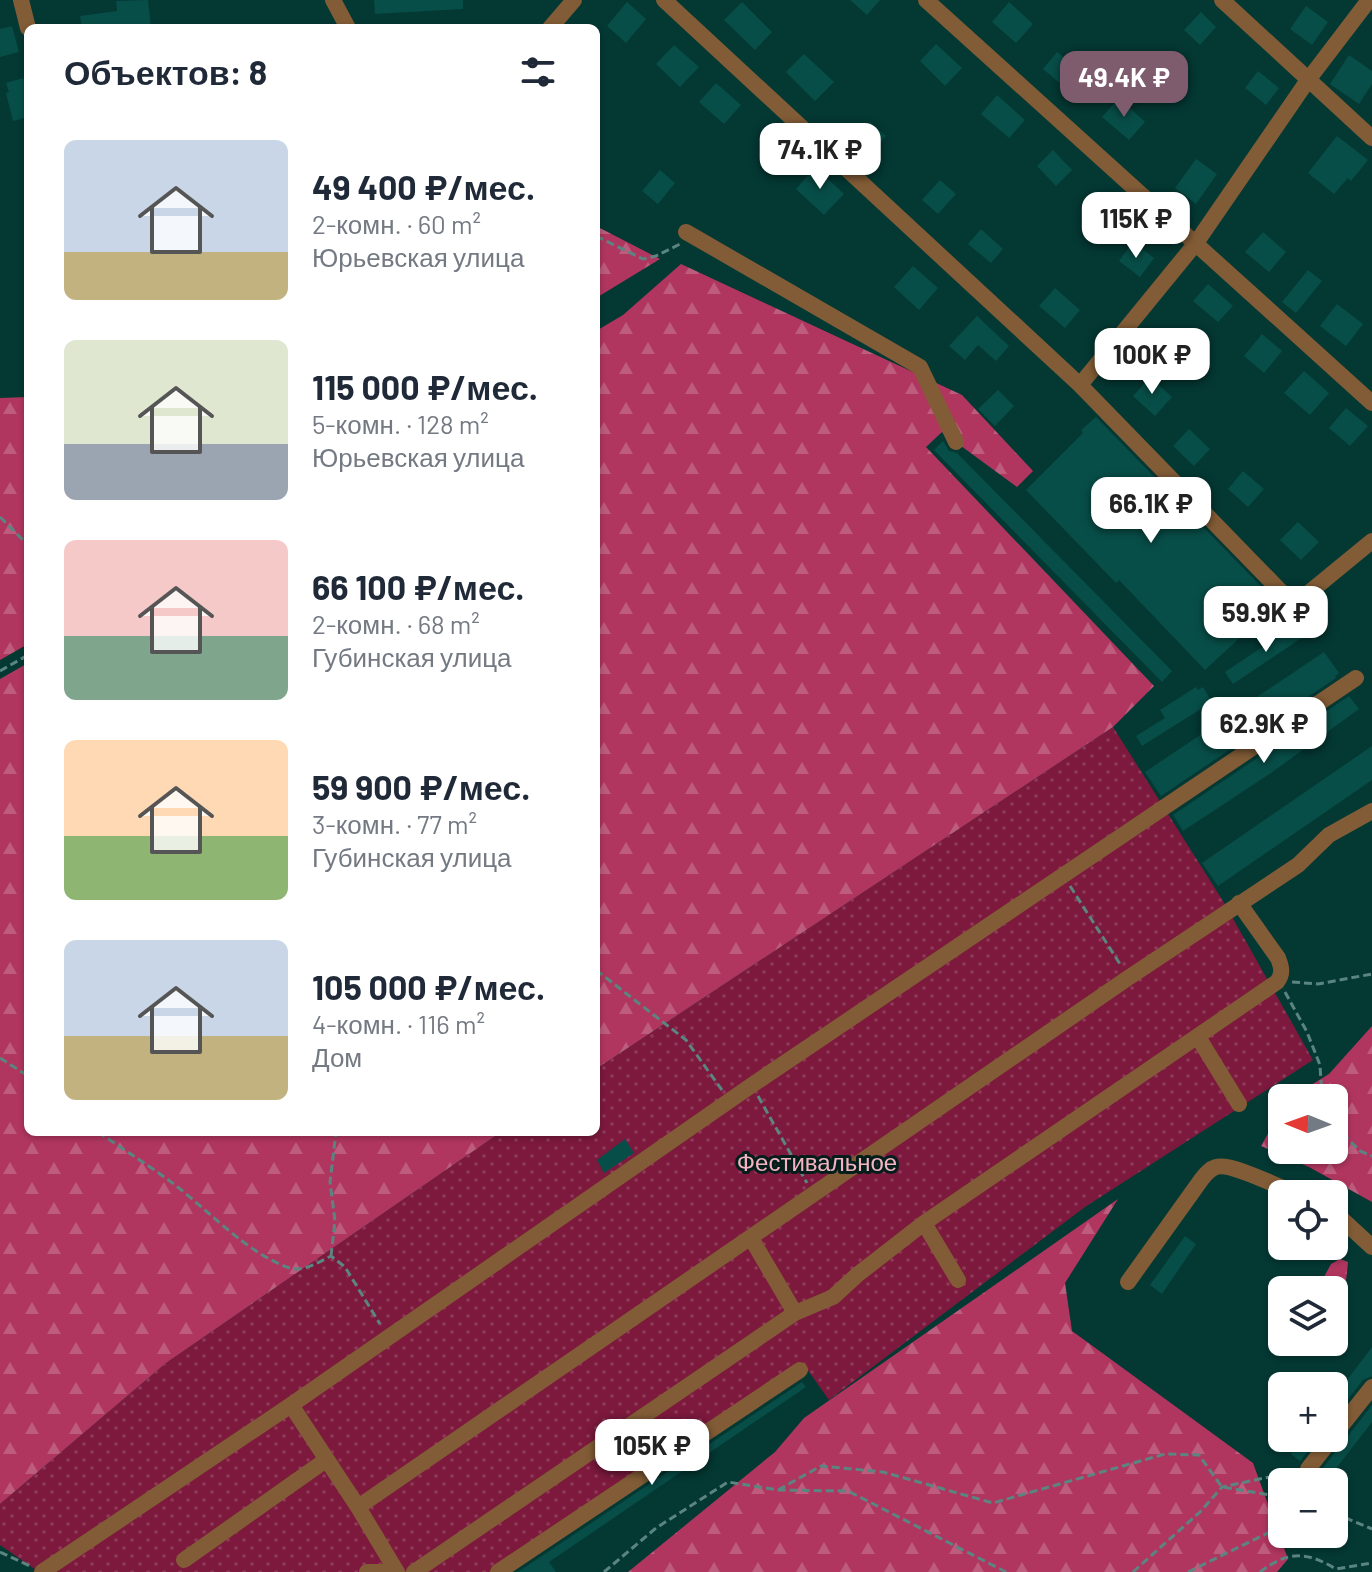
<!DOCTYPE html>
<html lang="ru">
<meta charset="utf-8">
<style>
:root{--surface:#fff;--page:#f6f6f7;--text:#1f2937;--muted:#747a83;--accent:#7e5c6d}
body{margin:0;font-family:Barlow,sans-serif;background:var(--page);color:var(--text);height:100vh;display:flex;flex-direction:column;font-size:30px;white-space:nowrap}
*{box-sizing:border-box;margin:0}
p{font-size:26px;color:var(--muted)}
.icon{flex:none;width:44px;height:44px;fill:none;stroke:currentColor;stroke-width:2;stroke-linecap:round;stroke-linejoin:round}
.map{position:relative;flex:1;overflow:hidden}
.details{position:absolute;left:24px;top:24px;width:576px;height:1112px;display:flex;flex-direction:column;background:var(--surface);border-radius:12px;box-shadow:0 2px 6px #0004}
.details>*{flex:none}
.needle{width:52px;rotate:271deg}
.tools{position:absolute;left:1268px;top:1084px;display:grid;gap:16px}
.tools a{display:grid;place-items:center;width:80px;height:80px;border-radius:12px;background:var(--surface);box-shadow:0 2px 6px #0004;font-size:40px}
.price{position:absolute;translate:-50% -68px;padding:0 18px;border-radius:16px;background:#fff;color:#222;font-size:26px;line-height:52px;filter:drop-shadow(0 2px 4px #0008)}
.price::after{content:'';position:absolute;left:50%;top:48px;width:24px;height:18px;margin-left:-12px;background:inherit;clip-path:polygon(0 0,100% 0,50% 100%)}
.price.on{background:var(--accent);color:#fff}
ul{padding:0;list-style:none}
li{display:flex;align-items:center;gap:24px;height:200px;padding:0 40px}
li span{display:grid;place-items:center;flex:none;width:224px;height:160px;border-radius:12px;color:#555}
li>.icon{margin-inline-start:auto}
span .icon{width:96px;height:96px;fill:#fffc;stroke-width:1}
li b{font-size:34px}
h2{display:flex;justify-content:space-between;align-items:center;height:96px;padding:0 40px;font-size:34px}
.map>svg:first-child{display:block}
.grass{fill:url(#grass-dots)}
.forest{fill:url(#forest-firs)}
.building{fill:#084e48}
.lines{fill:none;stroke-linecap:round;stroke-linejoin:round}
.path{stroke:#5b8580;stroke-width:3;stroke-dasharray:8 4;stroke-linecap:butt}
.minor{stroke:#825c36;stroke-width:16}
.labels{text-anchor:middle;dominant-baseline:central;stroke-width:6;stroke-linejoin:round;paint-order:stroke}
.park-label{font-size:24px;fill:#f3b3c1;stroke:#031d1a}
</style>
<div class="map">
<svg width="1372" height="1572" viewBox="0 0 1372 1572">
<defs>
<pattern id="grass-dots" width="8" height="8" patternUnits="userSpaceOnUse" patternTransform="scale(2)"><rect width="8" height="8" fill="#7c193d"/><path d="M2 2h.1M6 6h.1" fill="none" stroke="#8d3a59" stroke-width="1.8" stroke-linecap="round"/></pattern>
<pattern id="forest-firs" width="22" height="20" patternUnits="userSpaceOnUse" patternTransform="scale(2)"><rect width="22" height="20" fill="#b1365f"/><path d="M5 1l3.5 6h-7zM16 11l3.5 6h-7z" fill="#bd5c7d"/></pattern>
</defs>
<rect width="100%" height="100%" fill="#043833"/>
<path class="grass" d="M1113,727L1223,901L1313,1060L1085,1207L829,1400L802,1362L492,1572H39L0,1545V1504L166,1363L501,1132H596V1069Z"/>
<path class="forest" d="M596,226L660,259L596,298Z
M681,264L962,395L1033,471L1017,487L942,432L926,447L1154,686L1113,727L596,1069V331L623,315Z
M28,397V644L0,660V398Z
M28,663V1132H501L166,1363L0,1504V679Z
M1372,1026V1202L1309,1167L1261,1146L1282,1109V1150H1334V1098H1290L1329,1074Z
M1118,1199L1065,1283L1072,1331L1253,1463L1288,1559L1277,1572H628L775,1452L804,1418Z
M1340,1259L1348,1262L1346,1281L1334,1303V1290H1317L1331,1264Z"/>
<path class="building" d="M148,0L151,28H82L80,16L117,11L116,1Z
M374,0H463V9L375,14Z
M850,0H880L867,15Z
M627,2L646,19L626,43L607,26Z
M742,2L772,32L755,50L724,20Z
M1009,2L1033,24L1016,43L992,22Z
M1306,6L1328,22L1312,45L1290,29Z
M1201,12L1216,27L1200,45L1184,30Z
M12,26L19,52L0,57V29Z
M936,44L962,68L945,86L920,61Z
M674,45L699,67L680,87L656,64Z
M1057,52L1082,72L1068,90L1043,69Z
M804,54L834,82L815,101L786,72Z
M1349,55L1372,71V84L1359,104L1330,84Z
M1258,71L1279,88L1266,105L1245,88Z
M23,78L28,87V117L13,121L6,93L9,92L6,83Z
M716,83L741,105L724,124L699,102Z
M997,95L1025,120L1009,138L981,114Z
M1119,98L1145,122L1129,140L1102,117Z
M870,122L886,136L873,152L857,138Z
M1337,136L1368,160L1351,181L1348,178L1334,194L1308,173Z
M1053,150L1072,170L1056,186L1037,166Z
M1196,159L1217,174L1196,204L1175,188Z
M815,167L844,194L824,215L796,189Z
M660,170L675,183L658,204L642,191Z
M940,180L956,194L938,214L922,200Z
M981,229L1003,249L991,263L968,244Z
M1263,232L1286,252L1269,272L1245,252Z
M1133,242L1154,258L1140,277L1119,261Z
M913,266L938,288L919,310L894,287Z
M1308,270L1322,281L1296,313L1282,302Z
M1208,284L1233,306L1218,322L1193,301Z
M1055,288L1080,310L1065,328L1039,306Z
M1337,304L1363,324L1346,346L1320,326Z
M977,316L1009,346L996,361L978,345L965,360L949,346Z
M1262,334L1282,351L1264,373L1244,356Z
M1304,371L1329,393L1310,415L1284,393Z
M1150,377L1172,397L1155,416L1133,396Z
M998,390L1014,406L995,426L978,409Z
M1346,408L1368,426L1350,446L1329,428Z
M1096,417L1281,607L1262,625L1258,621L1205,670L1119,580L1116,583L1026,490L1083,433L1081,430Z
M1189,429L1210,449L1194,466L1173,446Z
M943,441L949,451L957,453L1172,671L1162,682L934,450Z
M1243,471L1264,489L1248,507L1228,489Z
M1298,522L1319,542L1301,560L1280,540Z
M1298,623L1306,635L1233,684L1225,672Z
M1324,652L1339,673L1335,676L1336,678L1161,796L1145,772Z
M1196,687L1198,690L1203,687L1212,702L1142,746L1136,736L1165,718L1160,710Z
M1349,696L1359,709L1271,773L1183,831L1173,815Z
M1372,746V780L1218,886L1202,863Z
M625,1139L634,1153L604,1173L597,1160Z
M1185,1236L1196,1244L1162,1294L1150,1285Z
M1372,1347V1376L1363,1380L1334,1417V1397Z
M802,1382L806,1387L549,1562L556,1572H518Z
M1372,1405V1422L1327,1480L1319,1473Z
M1303,1438H1318L1300,1461L1291,1454Z"/>
<g class="lines">
<path class="path" d="M596,236L643,259L656,256L680,244
M0,517L28,545
M0,671L28,655
M1070,886L1120,964
M596,970L686,1040L722,1090
M1292,982L1318,984L1372,974
M1285,992L1307,1032L1320,1065L1322,1098
M0,1058L28,1076
M758,1096L807,1183
M1334,1125L1360,1151L1372,1156
M98,1132C124,1150 150,1166 175,1185C209,1211 249,1255 290,1268C304,1272 319,1262 331,1256L345,1267L380,1324
M331,1256L335,1221L330,1182L336,1132
M778,1490L821,1466L883,1472L993,1503L1165,1454L1199,1455L1222,1487L1282,1497
M1334,1513L1372,1529
M0,1552L30,1566
M604,1572L656,1528L728,1482L778,1490L848,1491L1006,1572
M1133,1572L1200,1512L1222,1487L1293,1472
M1188,1572L1282,1526
M1260,1572C1288,1551 1306,1551 1336,1569L1372,1563"/>
<path class="minor" d="M21,0L28,28
M333,0L348,28
M664,0L1080,385L1294,605L1372,541
M926,0L1372,403
M1222,0L1372,138
M550,28L574,0
M686,232L920,367L956,442
M1080,385L1196,243L1308,80L1369,0
M1198,1037L1239,1104
M1334,1212L1372,1247
M924,1223L958,1280
M751,1238L795,1313
M1128,1282L1201,1180C1205,1175 1209,1169 1216,1167C1231,1162 1280,1188 1297,1194
M291,1405L358,1507L397,1572
M1334,1435L1372,1387
M1308,1469L1332,1438
M358,1507L1128,978L1298,865L1329,835L1372,811
M184,1560L326,1460
M42,1572L291,1405L752,1085L1356,678
M367,1572H385
M414,1572L795,1313L833,1297L857,1275L924,1223L1277,982C1283,974 1282,968 1278,958L1239,903
M498,1572L800,1370"/>
</g>
<g class="labels">
<g class="park-label">
<text x="817" y="1161">Фестивальное</text>
</g>
</g>
</svg>
<div class="tools">
<a><svg class="needle" viewBox="-14 -14 28 28"><path d="M0-13l5 13h-10z" fill="#e53935"/><path d="M0 13l5-13h-10z" fill="#747a83"/></svg></a>
<a><svg class="icon" aria-label="locate" viewBox="0 0 24 24"><circle cx="12" cy="12" r="6"/><path d="M12 2v4M12 18v4M2 12h4M18 12h4"/></svg></a>
<a><svg class="icon" aria-label="layers" viewBox="0 0 24 24"><path d="M12 4l9 5-9 5-9-5zM3 14l9 5 9-5"/></svg></a>
<a>+</a>
<a>−</a>
</div>
<b class="price on" style="left:1124px;top:119px">49.4K ₽</b>
<b class="price" style="left:820px;top:191px">74.1K ₽</b>
<b class="price" style="left:1136px;top:260px">115K ₽</b>
<b class="price" style="left:1152px;top:396px">100K ₽</b>
<b class="price" style="left:1151px;top:545px">66.1K ₽</b>
<b class="price" style="left:1266px;top:654px">59.9K ₽</b>
<b class="price" style="left:1264px;top:765px">62.9K ₽</b>
<b class="price" style="left:652px;top:1487px">105K ₽</b>
<section class="details">
<h2>Объектов: 8<svg class="icon" aria-label="filters" viewBox="0 0 24 24"><path d="M4 7h16M4 17h16"/><circle cx="9" cy="7" r="2"/><circle cx="15" cy="17" r="2"/></svg></h2>
<ul>
<li><span style="background:linear-gradient(#c9d6e8 70%,#c2b280 0)"><svg class="icon" aria-label="home" viewBox="0 0 24 24"><path d="M3 11l9-7 9 7M6 9v11h12V9"/></svg></span><div><b>49 400 ₽/мес.</b><p>2-комн. · 60 m²</p><p>Юрьевская улица</p></div></li>
<li><span style="background:linear-gradient(#dfe7d0 65%,#9aa5b1 0)"><svg class="icon" aria-label="home" viewBox="0 0 24 24"><path d="M3 11l9-7 9 7M6 9v11h12V9"/></svg></span><div><b>115 000 ₽/мес.</b><p>5-комн. · 128 m²</p><p>Юрьевская улица</p></div></li>
<li><span style="background:linear-gradient(#f6c9c9 60%,#7fa58c 0)"><svg class="icon" aria-label="home" viewBox="0 0 24 24"><path d="M3 11l9-7 9 7M6 9v11h12V9"/></svg></span><div><b>66 100 ₽/мес.</b><p>2-комн. · 68 m²</p><p>Губинская улица</p></div></li>
<li><span style="background:linear-gradient(#ffd9b3 60%,#8fb573 0)"><svg class="icon" aria-label="home" viewBox="0 0 24 24"><path d="M3 11l9-7 9 7M6 9v11h12V9"/></svg></span><div><b>59 900 ₽/мес.</b><p>3-комн. · 77 m²</p><p>Губинская улица</p></div></li>
<li><span style="background:linear-gradient(#c9d6e8 60%,#c2b280 0)"><svg class="icon" aria-label="home" viewBox="0 0 24 24"><path d="M3 11l9-7 9 7M6 9v11h12V9"/></svg></span><div><b>105 000 ₽/мес.</b><p>4-комн. · 116 m²</p><p>Дом</p></div></li>
</ul>
</section>
</div>
